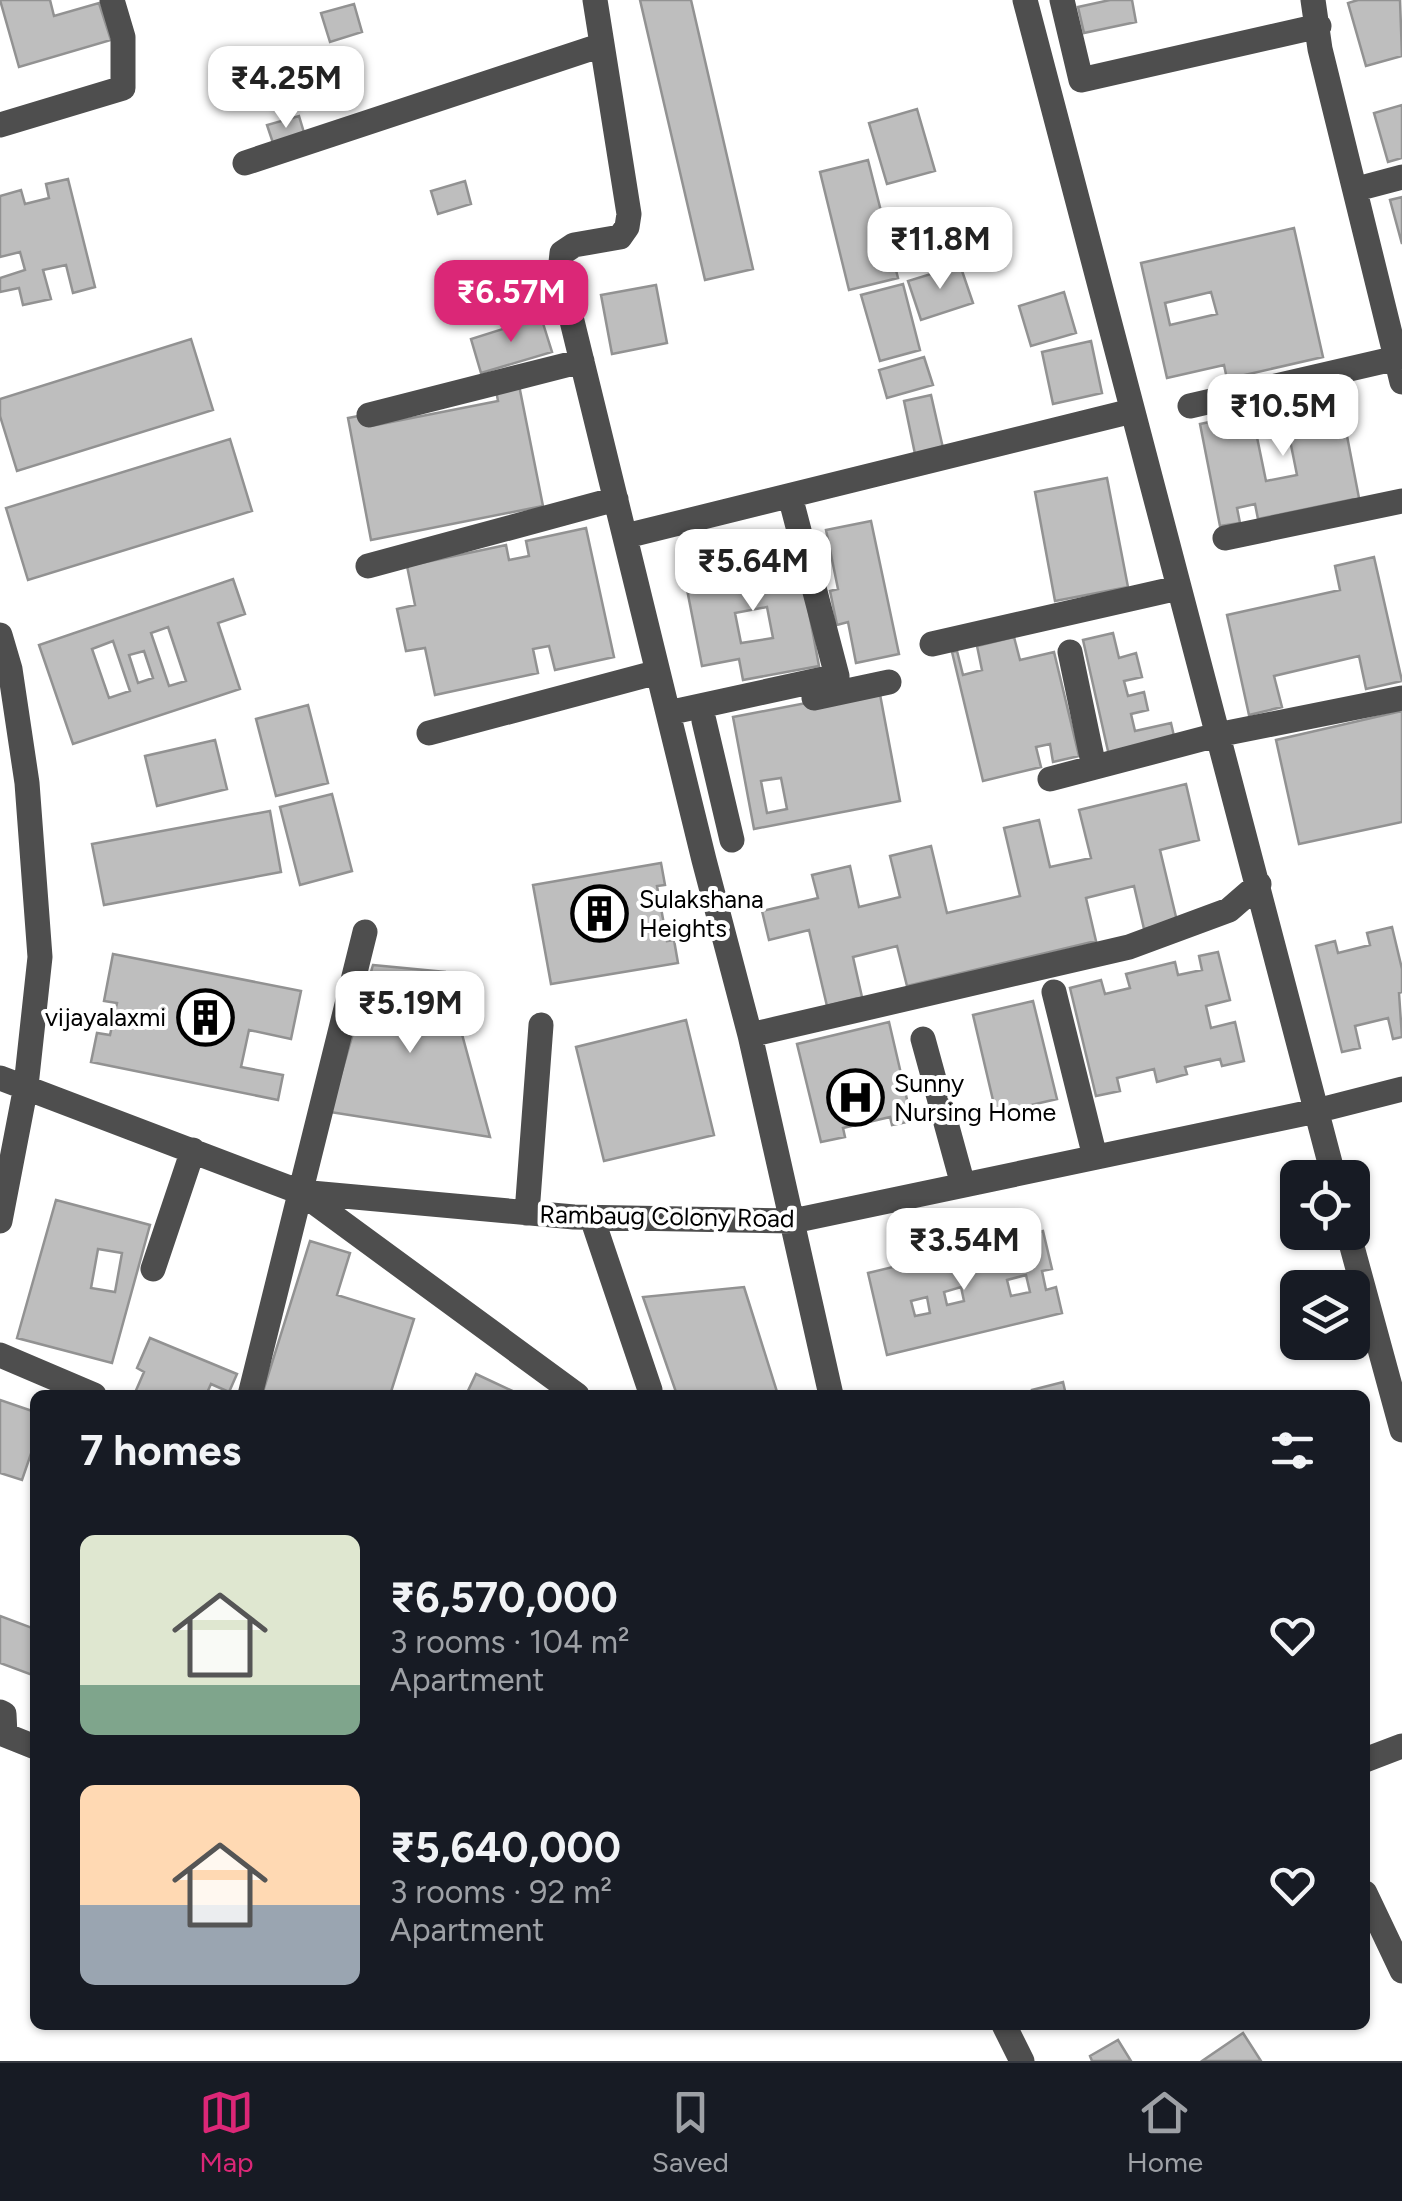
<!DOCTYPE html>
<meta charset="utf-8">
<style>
:root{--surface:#171b24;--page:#242831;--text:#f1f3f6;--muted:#9ea1a6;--line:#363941;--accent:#db2777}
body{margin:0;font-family:Figtree,sans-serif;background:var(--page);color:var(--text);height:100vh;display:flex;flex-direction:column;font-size:38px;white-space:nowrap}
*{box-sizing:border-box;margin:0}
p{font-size:32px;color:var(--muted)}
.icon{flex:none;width:55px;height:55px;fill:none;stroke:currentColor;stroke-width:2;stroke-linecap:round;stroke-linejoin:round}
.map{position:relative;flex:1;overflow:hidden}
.side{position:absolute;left:30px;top:1390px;width:1340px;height:640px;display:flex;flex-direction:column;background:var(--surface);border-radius:15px;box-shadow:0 2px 8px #0004}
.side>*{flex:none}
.buttons{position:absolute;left:1280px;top:1160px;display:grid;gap:20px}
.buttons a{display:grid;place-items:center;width:90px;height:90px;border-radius:15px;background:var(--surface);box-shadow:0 2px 8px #0004;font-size:50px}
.price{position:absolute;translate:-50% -85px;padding:0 22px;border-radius:20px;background:#fff;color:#222;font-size:32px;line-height:65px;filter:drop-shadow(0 2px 5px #0008)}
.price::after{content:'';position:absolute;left:50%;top:60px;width:30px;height:22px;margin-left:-15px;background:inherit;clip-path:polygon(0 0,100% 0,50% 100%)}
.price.on{background:var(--accent);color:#fff}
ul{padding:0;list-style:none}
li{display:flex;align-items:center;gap:30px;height:250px;padding:0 50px}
li span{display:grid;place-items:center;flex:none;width:280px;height:200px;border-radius:15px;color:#555}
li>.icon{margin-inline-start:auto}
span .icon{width:120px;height:120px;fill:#fffc;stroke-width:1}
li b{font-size:42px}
h2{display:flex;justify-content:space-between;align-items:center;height:120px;padding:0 50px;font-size:42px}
.menu{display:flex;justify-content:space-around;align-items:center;height:140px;border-top:2px solid var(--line);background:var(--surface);font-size:28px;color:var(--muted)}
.menu a{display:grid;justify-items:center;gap:5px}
.menu .on{color:var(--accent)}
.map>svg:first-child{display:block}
.building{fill:#bebebe;stroke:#929292;stroke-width:2.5;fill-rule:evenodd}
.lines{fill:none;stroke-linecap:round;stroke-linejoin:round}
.minor{stroke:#4e4e4e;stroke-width:25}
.labels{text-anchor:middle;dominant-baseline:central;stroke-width:8;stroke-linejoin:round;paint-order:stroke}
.poi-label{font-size:25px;fill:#000;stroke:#fff;text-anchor:start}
.street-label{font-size:25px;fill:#000;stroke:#fff}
</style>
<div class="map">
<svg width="1402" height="2061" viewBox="0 0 1402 2061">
<rect width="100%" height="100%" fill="#fff"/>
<path class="building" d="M0,0H50L54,16L99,3L111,40L19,67Z
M640,0H691L753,269L705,280Z
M1110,0H1132L1136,22L1084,33L1078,7Z
M1358,0H1400L1402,56L1366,66L1348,3Z
M354,4L362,32L330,42L321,13Z
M291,55L300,81L275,89L267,63Z
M253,71L260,93L238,101L232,78Z
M1402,105V158L1388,162L1374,113Z
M917,109L935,171L887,184L869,123Z
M299,116L305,136L274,146L267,125Z
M868,160L898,278L849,290L820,172Z
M68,179L95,287L73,293L66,265L43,270L51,299L23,305L19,288L0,292V278L25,270L20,252L0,257V196L21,190L25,204L49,198L46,184Z
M465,181L471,204L438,214L431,191Z
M1402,197V244L1390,200Z
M1294,228L1323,357L1227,379L1224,365L1167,378L1141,263Z
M960,265L973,303L921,320L908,281Z
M903,284L920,350L880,361L861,295Z
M656,285L667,343L612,354L601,295Z
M1064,292L1076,333L1031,346L1019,306Z
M1211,292L1217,314L1170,325L1165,303Z
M541,317L552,352L481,373L471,339Z
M191,339L213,410L17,471L0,416V399Z
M1091,341L1102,393L1053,404L1042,352Z
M924,357L933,385L887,398L879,370Z
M1337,384L1359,498L1258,519L1255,504L1237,508L1240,523L1220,526L1200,424L1252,413L1266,481L1297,475L1281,395Z
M519,385L543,506L371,540L348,418L369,414L371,426L498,401L496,390Z
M931,395L943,448L915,454L904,401Z
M230,439L252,511L28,580L6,508Z
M1107,478L1128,587L1055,601L1035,492Z
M871,521L899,654L856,663L848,622L837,625L830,591L838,589L826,530Z
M586,528L614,657L555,670L549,646L533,649L538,673L435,695L425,648L406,651L397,609L415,605L407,566L506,545L509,560L529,556L526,541Z
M797,548L819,666L743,680L739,659L702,666L683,569ZM767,607L773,638L741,643L735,613Z
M1374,557L1402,681L1366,689L1359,656L1274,676L1282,707L1249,715L1227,615L1340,590L1335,566Z
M233,579L245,614L218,623L240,689L73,744L39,645ZM168,627L186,681L169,686L151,633ZM113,641L130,691L109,698L92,649ZM144,651L153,678L138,683L129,655Z
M1113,633L1119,658L1136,653L1142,677L1124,681L1128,696L1144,692L1148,710L1131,714L1135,731L1171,723L1176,745L1110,760L1083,640Z
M1014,637L1020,660L1054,652L1079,756L1053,762L1050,744L1036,747L1041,767L983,781L952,652L957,651L963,675L982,670L977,646Z
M879,689L900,801L754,829L733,717ZM781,778L787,809L767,813L761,781Z
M308,705L328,783L276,796L256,719Z
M1402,711V822L1299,844L1276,740Z
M215,740L227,789L157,806L145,756Z
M1186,784L1199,840L1160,850L1177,921L1144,929L1134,886L1086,898L1096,941L907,986L897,946L853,957L862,997L827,1006L809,930L769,940L762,911L818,898L812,875L850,866L859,907L900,897L890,856L931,846L947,913L1020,896L1004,828L1039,820L1050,867L1091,858L1079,810Z
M332,794L352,871L300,885L280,807Z
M270,811L281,872L104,905L92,844Z
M661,863L665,885L657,886L667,941L674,940L678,963L551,984L533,885Z
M1392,927L1402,969V992L1399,993L1402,1037L1393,1039L1388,1018L1355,1026L1360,1048L1342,1052L1316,946L1335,941L1338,953L1370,945L1367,933Z
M1218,952L1230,1000L1206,1006L1211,1028L1235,1022L1244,1061L1222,1066L1220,1059L1185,1067L1187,1074L1157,1082L1154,1069L1117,1078L1120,1091L1096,1096L1070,988L1101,980L1105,994L1130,988L1126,974L1175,962L1178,975L1202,970L1199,956Z
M113,954L301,991L291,1039L249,1030L241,1067L283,1075L278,1100L91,1062L97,1033L110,1035L117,1003L104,1001Z
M373,965L445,972L490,1137L330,1112Z
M1033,1001L1057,1099L996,1113L973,1015Z
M686,1020L714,1135L604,1161L576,1047Z
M889,1022L912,1121L892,1125L890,1117L843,1128L845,1137L821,1142L797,1044Z
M56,1200L150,1225L112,1363L17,1338ZM98,1249L122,1253L115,1292L91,1288Z
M1043,1231L1052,1269L1042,1271L1046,1290L1056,1287L1062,1313L887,1355L868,1273ZM1026,1275L1030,1292L1011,1296L1007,1280ZM961,1287L964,1301L947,1305L944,1292ZM927,1297L930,1313L915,1316L911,1301Z
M310,1241L350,1253L337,1295L414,1319L390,1395H262Z
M744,1287L778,1395H677L643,1297Z
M150,1338L237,1374L229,1392L211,1384L206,1395H134L144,1372L137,1368Z
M476,1374L521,1395H466Z
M1063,1382L1066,1395H1033L1032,1390Z
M0,1400L35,1412V1442L22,1480L0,1473Z
M0,1616L35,1629V1676L0,1663Z
M1243,2033L1261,2061H1202Z
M1118,2040L1131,2061H1092L1090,2056Z"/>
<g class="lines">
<path class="minor" d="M595,0L629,214L627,227L620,237L574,245L562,253L560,272L704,860L750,1035L831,1395
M1025,0L1334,1178
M1062,0L1081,80L1319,26
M1313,0L1320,49L1402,382
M0,125L123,88V37L112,0
M245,163L602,45
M1357,189L1402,177
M1190,406L1397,358
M369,415L582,361
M626,536L1132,411
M1225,538L1402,501
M368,566L616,499
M0,635L10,669L27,783L40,957L26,1086L0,1221
M932,644L1178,588
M1070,652L1094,767
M814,698L889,682
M668,713L837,676L790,496
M704,721L732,840
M429,733L658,672
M1050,779L1217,735L1402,698
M1054,992L1095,1157
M750,1035L1129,947L1229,910L1259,884
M923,1039L963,1185
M0,1078L300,1192L574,1217L793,1221L1316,1111L1402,1089
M303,1194L577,1395
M527,1213L541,1025
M592,1218L650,1390
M1348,1232L1402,1430
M153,1269L193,1150
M0,1355L94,1395
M250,1395L365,932
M0,1712L4,1714L5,1735L35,1747
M1365,1760L1402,1746
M1365,1893L1402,1971
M1004,2025L1022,2061"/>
</g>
<defs>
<symbol id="building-ring" viewBox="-11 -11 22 22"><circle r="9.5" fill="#fff" stroke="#000" stroke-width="1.5"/><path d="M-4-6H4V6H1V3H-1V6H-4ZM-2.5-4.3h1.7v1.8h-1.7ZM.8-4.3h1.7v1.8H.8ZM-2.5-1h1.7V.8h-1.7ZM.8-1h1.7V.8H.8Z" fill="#000"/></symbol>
<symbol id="hospital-ring" viewBox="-11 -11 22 22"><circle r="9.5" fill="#fff" stroke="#000" stroke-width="1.5"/><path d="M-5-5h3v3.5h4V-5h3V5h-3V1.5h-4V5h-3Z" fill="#000"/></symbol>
</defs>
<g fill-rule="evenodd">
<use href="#building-ring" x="568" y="882" width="63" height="63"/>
<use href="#building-ring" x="174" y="986" width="63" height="63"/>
<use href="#hospital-ring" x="824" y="1066" width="63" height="63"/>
</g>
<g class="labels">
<g class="poi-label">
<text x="639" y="899">Sulakshana<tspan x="639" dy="29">Heights</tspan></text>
<text x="166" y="1017" text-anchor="end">vijayalaxmi</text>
<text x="894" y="1083">Sunny<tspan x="894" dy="29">Nursing Home</tspan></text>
</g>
<g class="street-label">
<text transform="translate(667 1216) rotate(1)">Rambaug Colony Road</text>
</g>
</g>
</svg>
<div class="buttons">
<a><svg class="icon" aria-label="locate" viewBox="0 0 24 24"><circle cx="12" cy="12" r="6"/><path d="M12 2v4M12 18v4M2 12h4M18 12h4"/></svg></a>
<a><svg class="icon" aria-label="layers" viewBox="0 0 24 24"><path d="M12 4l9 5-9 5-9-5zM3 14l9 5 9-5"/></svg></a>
</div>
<b class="price" style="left:286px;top:131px">₹4.25M</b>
<b class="price" style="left:940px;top:292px">₹11.8M</b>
<b class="price on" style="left:511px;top:345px">₹6.57M</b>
<b class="price" style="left:1283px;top:459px">₹10.5M</b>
<b class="price" style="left:753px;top:614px">₹5.64M</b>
<b class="price" style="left:410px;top:1056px">₹5.19M</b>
<b class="price" style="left:964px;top:1293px">₹3.54M</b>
<section class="side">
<h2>7 homes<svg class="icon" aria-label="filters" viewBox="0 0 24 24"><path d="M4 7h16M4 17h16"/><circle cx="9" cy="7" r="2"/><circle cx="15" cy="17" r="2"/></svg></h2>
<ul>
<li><span style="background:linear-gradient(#dfe7d0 75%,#7fa58c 0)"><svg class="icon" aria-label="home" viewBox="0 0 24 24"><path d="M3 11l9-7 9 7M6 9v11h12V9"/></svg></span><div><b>₹6,570,000</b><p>3 rooms · 104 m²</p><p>Apartment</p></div><svg class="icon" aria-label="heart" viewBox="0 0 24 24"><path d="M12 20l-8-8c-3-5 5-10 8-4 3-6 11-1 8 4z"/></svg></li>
<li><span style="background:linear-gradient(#ffd9b3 60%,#9aa5b1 0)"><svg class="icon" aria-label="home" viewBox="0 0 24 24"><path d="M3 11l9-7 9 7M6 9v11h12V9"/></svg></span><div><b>₹5,640,000</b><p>3 rooms · 92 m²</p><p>Apartment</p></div><svg class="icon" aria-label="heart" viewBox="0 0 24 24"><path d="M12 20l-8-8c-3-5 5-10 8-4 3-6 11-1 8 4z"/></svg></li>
</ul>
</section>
</div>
<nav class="menu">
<a class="on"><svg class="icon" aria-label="map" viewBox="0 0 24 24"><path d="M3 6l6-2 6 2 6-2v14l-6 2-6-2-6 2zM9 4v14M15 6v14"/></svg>Map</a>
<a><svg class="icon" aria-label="saved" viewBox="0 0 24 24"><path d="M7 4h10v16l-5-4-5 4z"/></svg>Saved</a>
<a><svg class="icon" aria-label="home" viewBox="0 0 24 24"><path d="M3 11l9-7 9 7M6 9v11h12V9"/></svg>Home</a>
</nav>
